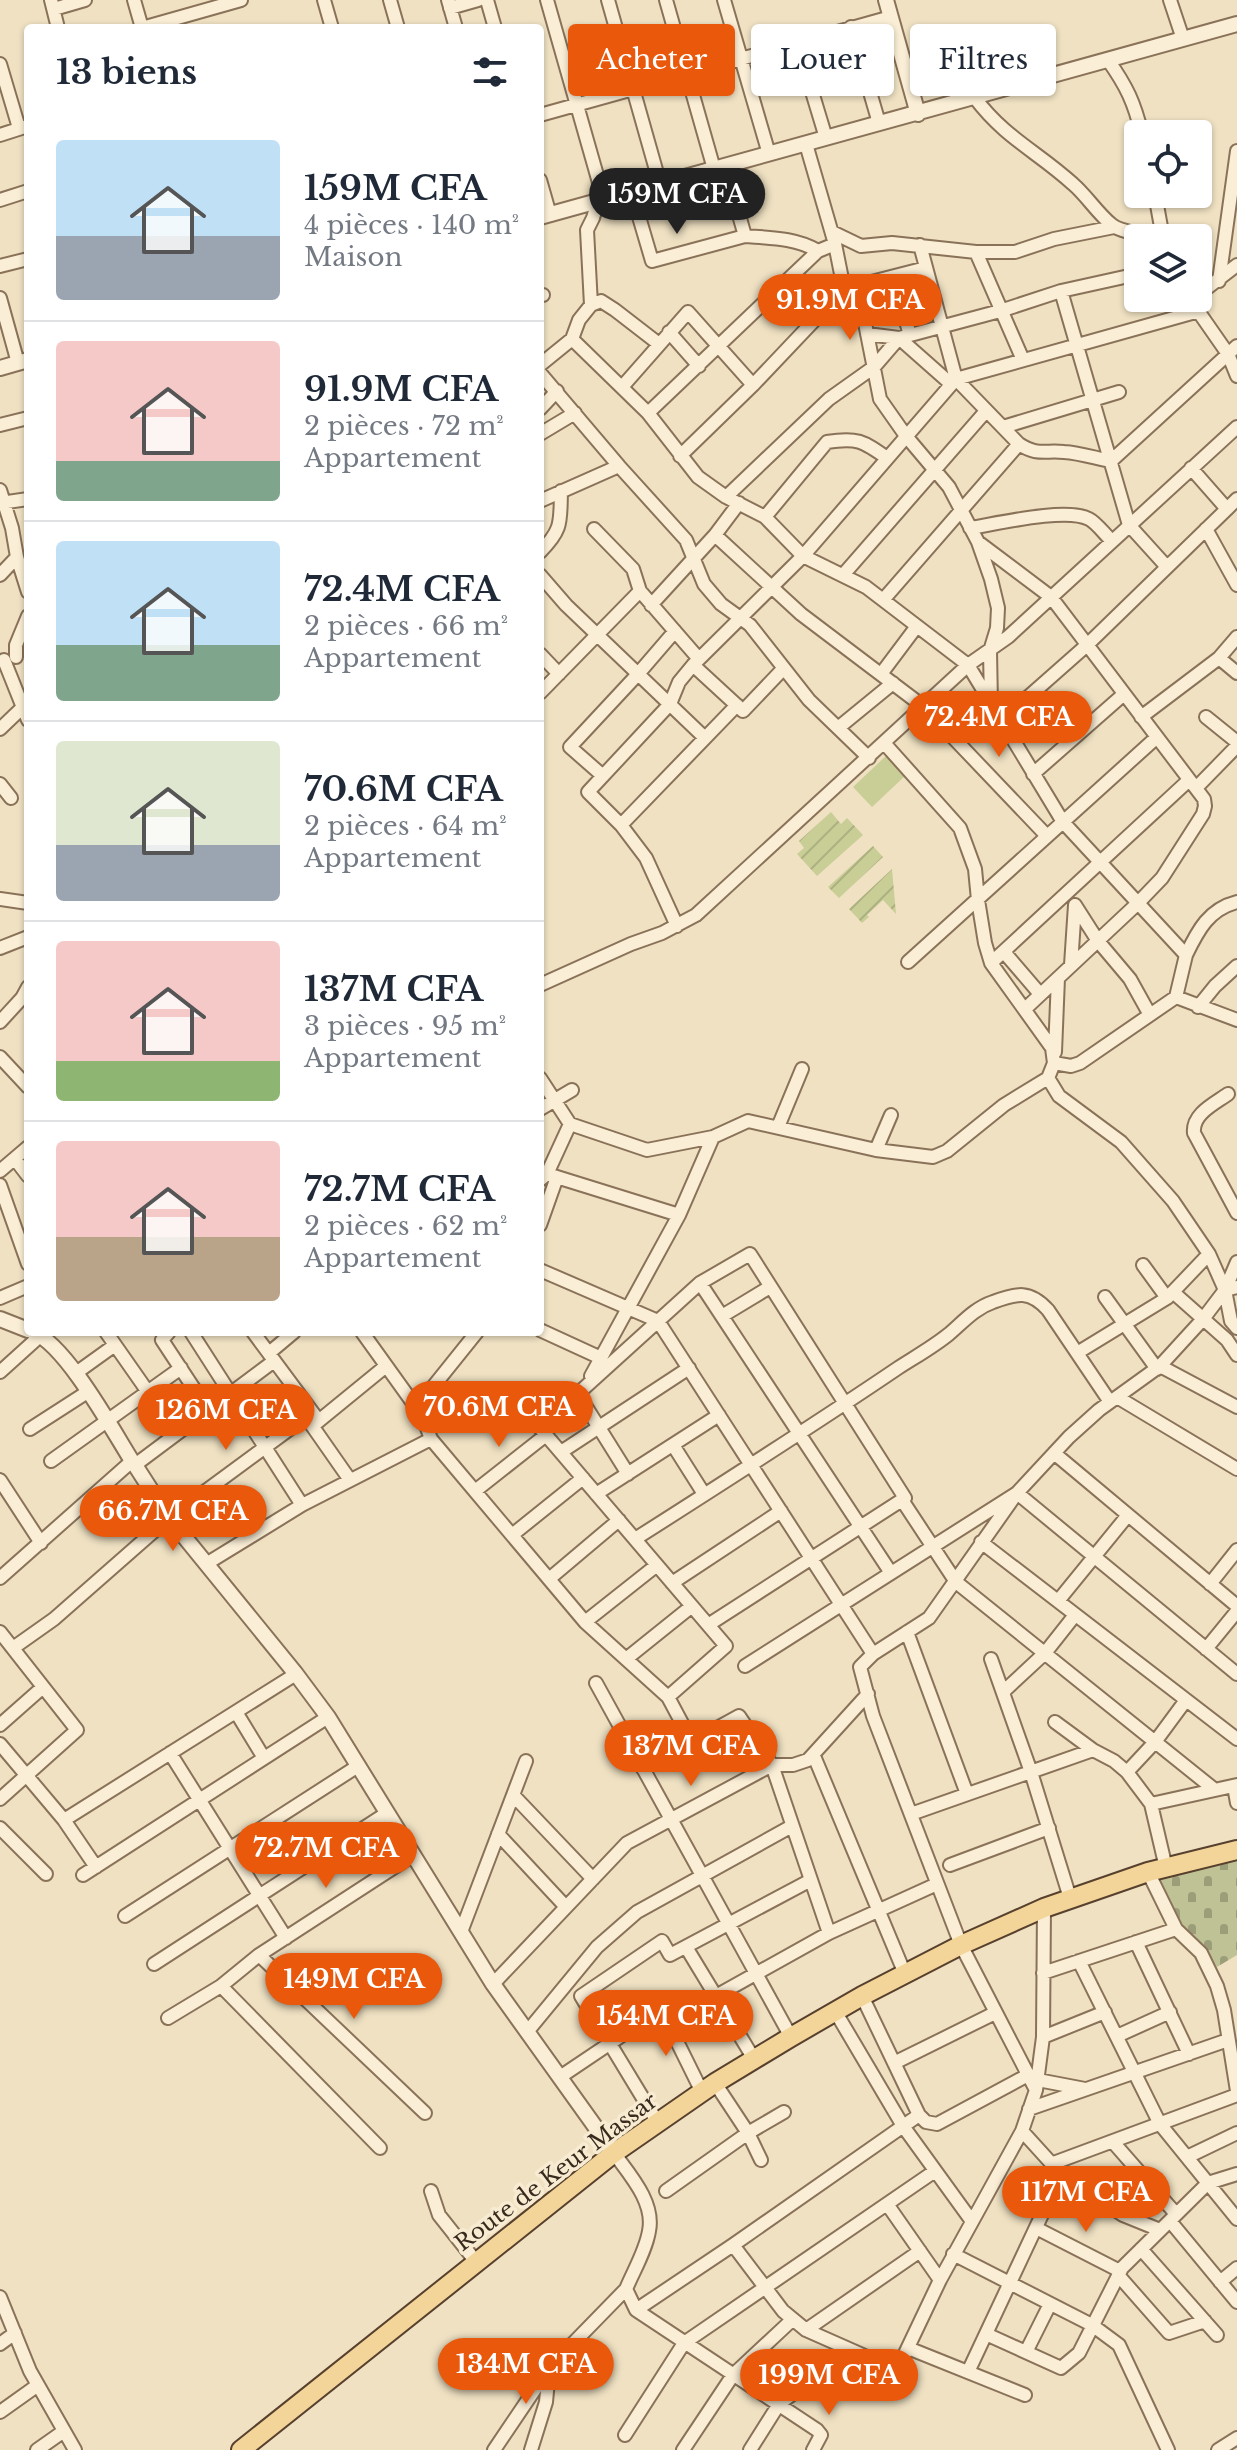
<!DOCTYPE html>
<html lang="fr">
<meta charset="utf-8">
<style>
:root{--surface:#fff;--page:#f6f6f7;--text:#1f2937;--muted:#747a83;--line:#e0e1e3;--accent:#ea580c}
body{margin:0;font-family:"Libre Baskerville",serif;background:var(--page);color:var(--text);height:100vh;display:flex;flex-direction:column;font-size:30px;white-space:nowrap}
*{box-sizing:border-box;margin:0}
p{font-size:26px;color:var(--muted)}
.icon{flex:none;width:44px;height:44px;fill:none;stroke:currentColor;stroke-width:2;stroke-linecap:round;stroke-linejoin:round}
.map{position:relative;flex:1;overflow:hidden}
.sheet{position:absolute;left:24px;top:24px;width:520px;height:1312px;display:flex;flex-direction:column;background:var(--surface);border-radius:8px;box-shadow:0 2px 6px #0004}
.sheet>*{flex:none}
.banner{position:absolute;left:568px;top:24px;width:548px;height:72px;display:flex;gap:16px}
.controls{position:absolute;left:1124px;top:120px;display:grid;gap:16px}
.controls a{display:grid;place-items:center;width:88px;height:88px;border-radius:8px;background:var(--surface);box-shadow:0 2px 6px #0004;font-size:40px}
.price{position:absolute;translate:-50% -68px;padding:0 18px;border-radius:28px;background:var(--accent);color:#fff;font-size:26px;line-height:52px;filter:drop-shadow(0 2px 4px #0008)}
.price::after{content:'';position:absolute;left:50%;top:48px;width:24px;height:18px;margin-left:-12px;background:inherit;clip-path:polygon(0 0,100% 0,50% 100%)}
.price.current{background:#222;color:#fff}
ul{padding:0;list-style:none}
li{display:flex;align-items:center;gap:24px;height:200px;padding:0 32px}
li+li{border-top:2px solid var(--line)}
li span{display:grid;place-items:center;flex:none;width:224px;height:160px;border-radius:8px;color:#555}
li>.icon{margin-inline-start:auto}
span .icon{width:96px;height:96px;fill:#fffc;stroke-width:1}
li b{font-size:34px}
h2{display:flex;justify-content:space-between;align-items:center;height:96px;padding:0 32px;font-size:34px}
.tag{padding:0 28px;border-radius:8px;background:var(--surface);box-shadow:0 2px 6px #0004;font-size:28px;line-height:72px}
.tag.current{background:var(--accent);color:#fff}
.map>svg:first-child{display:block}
.cemetery{fill:url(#cemetery-stones)}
.garden{fill:url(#garden-furrows)}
.pitch{fill:#c9ce96}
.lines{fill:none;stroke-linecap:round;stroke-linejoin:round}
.minor-casing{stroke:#8a7259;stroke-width:16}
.tertiary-casing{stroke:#8a7259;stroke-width:18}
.primary-casing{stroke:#57402d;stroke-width:22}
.minor{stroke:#faeed6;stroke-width:12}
.tertiary{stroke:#faeed6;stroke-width:14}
.primary{stroke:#f4d599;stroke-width:18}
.labels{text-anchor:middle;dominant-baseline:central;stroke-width:7;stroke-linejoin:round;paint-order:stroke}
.street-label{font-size:22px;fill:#392a1d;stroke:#f7ebd2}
</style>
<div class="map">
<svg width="1237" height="2450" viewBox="0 0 1237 2450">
<defs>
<pattern id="cemetery-stones" width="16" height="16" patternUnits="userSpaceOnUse" patternTransform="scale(2)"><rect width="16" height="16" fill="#bec295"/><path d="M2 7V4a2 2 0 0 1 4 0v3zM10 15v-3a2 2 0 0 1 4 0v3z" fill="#9b9e79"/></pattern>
<pattern id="garden-furrows" width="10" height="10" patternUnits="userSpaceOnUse" patternTransform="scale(2)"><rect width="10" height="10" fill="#c9ce96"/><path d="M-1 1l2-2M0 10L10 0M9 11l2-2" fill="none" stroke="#adb181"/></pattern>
</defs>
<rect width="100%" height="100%" fill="#efe1c2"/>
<path class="cemetery" d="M1237,1859V1955L1217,1967L1204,1945L1186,1932L1160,1880Z"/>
<path class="garden" d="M831,812L841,824L847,818L863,835L817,876L797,854L804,848L799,841Z
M873,846L883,857L839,898L828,887Z
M892,869L896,914L883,900L867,915L869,917L862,923L849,909Z"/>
<path class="pitch" d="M887,755L906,775L872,807L853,787Z"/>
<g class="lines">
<defs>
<path id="minor" d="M51,0L58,28
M134,0L142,28
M324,0L332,28
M390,0L398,28
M448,0L456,28
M487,0L495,28
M547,0L604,200
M608,0L660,184
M666,0L714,169
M724,0L769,154
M1170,0L1183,39
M450,8L478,0
M54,9L85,0
M851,27L879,123
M142,28L241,0
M797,42L826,138
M1108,60C1127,87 1134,102 1142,134
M0,64L19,128
M975,98C1005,138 1038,152 1073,184C1087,196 1097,213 1112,225C1122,233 1140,232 1153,238
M540,115L891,17
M0,135L28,126
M806,144L835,244L844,289L863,313L880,399L906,436L949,487L978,542L1051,597L1204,799L1205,806L1203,814L1162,878L1137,904L1025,1009
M725,166L745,236C771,238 796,238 818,251
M540,180L550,215
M632,193L652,261L745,236
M1155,194L1163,238
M0,200L28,191
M832,232L861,246L892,243L976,252H1015L1054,239L1114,227
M920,245L956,379L1019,444C1037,456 1045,450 1064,452C1080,453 1095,458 1111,461L1237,346
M976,252L1023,360
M0,266L28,259
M893,277L910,335
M1219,281L1237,151
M1061,291L1129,525L1167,567
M540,295H543
M1198,295L1237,265
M0,298L18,363
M1189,298L1228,354L1237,376
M591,305L601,301L615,310L659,344
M669,332L699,366
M867,334L899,338L951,384
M572,339L648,413L698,477L726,497L765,517L803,556L866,587L968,665L1063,822L1186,955C1198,930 1209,909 1237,902
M540,365L572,339L579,320L591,305L587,230L593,218L598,201
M540,373L619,466L686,540L704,584L721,604L750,625L809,700L869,758
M622,387L688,312L753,385
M540,409L557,391
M648,413L818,251L835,244
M0,425L28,418
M1003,427L1119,392
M540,434L575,413
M680,456L753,385L844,289L926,268
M1191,468L1227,509L1237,499
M0,490L12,528L17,557L0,575
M726,497L829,399L874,367L899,338L1000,311L1061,291L1138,274
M540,501L619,466
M0,503L28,499
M765,517L827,442C857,437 863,441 887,458
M970,528C996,524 1066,507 1089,519C1097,523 1105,535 1112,541
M594,529L633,569L640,591L699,659
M1206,529L1237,585
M715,535L801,614L924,707L1047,836
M540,552C563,529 560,522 561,491
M17,557L28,592
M540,575L566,605L705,738
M843,575L986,411
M883,600L1019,444
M651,605L715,535L739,503
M540,654L559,674
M16,657V645L28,616
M1219,658L1237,673
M4,660L28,720
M693,665L743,711L783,669
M881,674L917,626
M540,693L640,591
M1141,717L1219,658L1237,637
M1206,717L1237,742
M1001,721L1087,645L1227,509
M838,728L893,683
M0,729L23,707L28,706
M956,740L991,704L990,651L997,628L998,608L991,579L978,542
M1033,774L1124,694
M603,776L570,747L638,674L675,631
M0,784L11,798
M1196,788L1237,746
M621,825L737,705
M0,899L28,903
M1075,905L1098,941L1130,979L1150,1015
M677,926L646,858L621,825L588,792L670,704L679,682L693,665L803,556L956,379L1199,311
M0,948L28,937
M1004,952L1040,994
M908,962L1157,737
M991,963L1189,780
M1071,965L1075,905
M540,985L631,944L662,933L696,915L968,665L1008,637L1237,427
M1176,997L1186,955
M1198,1007L1215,986L1237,966
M0,1022L22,998L28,987
M1055,1052L1058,978
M0,1057L28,1087
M1054,1063L1071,1066L1080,1063L1176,997L1237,1020
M540,1078L570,1124L647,1150L713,1137L748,1121L876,1150L933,1157L947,1151L1004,1105L1048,1078L1054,1063L1052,1048L991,963L985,943L978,900L975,869L960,828L885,744
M1048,1078L1059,1096L1121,1142L1173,1201L1209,1254L1225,1290L1231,1321L1237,1328
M1228,1094C1214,1104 1192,1114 1194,1133L1237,1213
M540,1109L572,1090
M778,1127L802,1069
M876,1150L891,1115
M15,1159L28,1176
M0,1171L28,1147
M547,1174L679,1215
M540,1180L547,1174L570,1124
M0,1185L28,1264
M540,1225L557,1177
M1143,1265L1167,1298
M540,1270L658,1321L873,1654
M700,1283L891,1573
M1225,1290L1237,1262
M1174,1293L1227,1340L1237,1355
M1105,1297L1157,1369
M0,1298L28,1286
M722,1316L770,1287
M540,1330L601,1358
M106,1332L148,1392
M169,1332L162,1340L208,1410
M191,1332L302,1505
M253,1332L319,1421
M362,1332L423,1417L431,1439L585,1622L668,1697L692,1742
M269,1353L294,1332
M1077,1353L1167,1298L1209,1254
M1160,1366L1237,1407
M0,1372L41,1335V1332
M76,1373L115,1345
M591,1376L679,1215L713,1137
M578,1394L628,1474
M1117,1397L1237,1469
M416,1408L477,1332
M315,1424L386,1366
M30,1429L89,1391
M673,1445L704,1494
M561,1452L689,1368
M1054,1453L1237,1606
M51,1461L181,1368
M0,1480L41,1543
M475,1491L546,1435
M596,1494L719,1415
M902,1500L956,1582L1215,1790
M512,1535L583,1478
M635,1539C723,1483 811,1427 898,1368C915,1357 933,1347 949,1334C963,1322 975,1308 993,1302C1017,1293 1030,1290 1048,1310L1110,1402
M981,1542L1237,1739
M206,1564L302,1505L431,1439
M0,1578L132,1461L135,1465L274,1361
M549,1579L619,1520
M672,1583L781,1511
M1210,1584L1237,1550
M1058,1601L1128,1515
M585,1622L657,1565
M0,1632L77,1730L0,1799
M907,1632L967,1794
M13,1648L54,1619L169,1518L306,1417L350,1480
M1206,1649L1237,1611
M626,1659L692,1606
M991,1659L1031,1772L1070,1898
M745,1666L1017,1493L1237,1674
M596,1683L791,2037
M1003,1692L1045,1653L1075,1615
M668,1697L726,1646L540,1428L700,1283L750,1254L905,1498L708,1625
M236,1712L264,1758
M1055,1722L1093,1750L1114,1761L1127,1772L1151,1804L1166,1868
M0,1725L43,1687
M0,1744L64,1820L96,1867
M170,1753L286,1938
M814,1756L905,1974
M643,1769L739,1716L772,1765L829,1933
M1127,1772L1155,1742L1186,1700
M1234,1786L1237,1803
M513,1795L593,1879
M1151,1804L1237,1785
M911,1814L1093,1750
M64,1820L296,1674
M0,1828L46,1874
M498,1834L566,1907
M950,1865L1049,1828
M1148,1872L1176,1929L1201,1953L1217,1986L1224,2010L1237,2091
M83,1875L328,1717
M125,1916L358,1766
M461,1932L526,1761
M1136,1942L1189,2054
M686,1947L754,2059
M259,1955L425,2113
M1079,1961L1160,2124L1237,2219
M154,1964L387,1813
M1043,1973L1176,1929
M493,1984L627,1843L772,1765H793L808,1760L868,1694
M221,1986L380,2148
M716,1996L829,1933L937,1884
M862,1996L919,2115L926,2122L937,2124L1028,2075
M661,2009L702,2092
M835,2011L903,2126L971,2220
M168,2018L221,1986L259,1955L413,1855
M527,2032L597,1947L637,1912L792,1826
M1117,2036L1170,2012
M1043,2037L1105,2012
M894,2063L995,2013
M560,2077L673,2001
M1038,2080L1085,2089
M715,2083L748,2133L761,2160
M1036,2090L961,1945L873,1716L860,1667L873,1654L929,1618L1017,1493L1069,1437L1099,1410L1160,1366L1203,1319L1225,1290L1237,1287
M1029,2109L1228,2040
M658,2123L581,1996L662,1941L670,1955L811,1880
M1022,2131L1061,2174L1123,2215L1160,2230
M1113,2142L1176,2214
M614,2153C629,2174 655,2202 649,2231C646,2250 634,2270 626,2289L636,2310L817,2430L821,2435L813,2450
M1187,2157L1237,2133
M1051,2164L1237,2095
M431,2191L439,2215L477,2263
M666,2191L748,2133L784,2112
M887,2204L940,2280
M1170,2221L1237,2302
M1036,2228L1120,2271
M733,2245L783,2311L806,2330L867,2357L894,2364L901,2362L940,2280L1022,2131L1036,2090L1043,2037L1044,1908
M1141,2249L1217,2335
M953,2254L1092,2325L1119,2345L1168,2450
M1118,2275L1169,2333L1205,2321
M1220,2282L1237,2268
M0,2297L30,2371L75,2450
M636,2310L733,2245L919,2115
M806,2330L920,2251
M986,2334L1061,2368L1079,2353L1122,2268L1208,2183L1237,2174
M0,2344L15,2333
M908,2348L1025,2395
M1026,2352L1050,2304
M968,2372L1061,2174
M0,2412L38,2385
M625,2435L684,2343L935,2171
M37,2450L64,2431
M494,2450L550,2367L626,2289
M531,2450L546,2402L549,2370
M683,2450L733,2375L793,2319
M750,2450L779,2404L802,2387L867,2357
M1218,2450L1237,2438"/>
<path id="tertiary" d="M886,0L918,114
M540,217L1237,24
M0,368L28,360
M0,1319L28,1330
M33,1332C66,1345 112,1429 132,1461
M135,1465L169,1518L296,1674L328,1717L493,1984L614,2153"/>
<path id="primary" d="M241,2450L614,2153L715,2083L791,2037L862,1996L961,1945L1044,1908L1148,1872L1237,1850"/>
</defs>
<use href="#minor" class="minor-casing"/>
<use href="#tertiary" class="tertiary-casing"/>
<use href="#primary" class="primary-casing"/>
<use href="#minor" class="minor"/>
<use href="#tertiary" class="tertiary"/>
<use href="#primary" class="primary"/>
</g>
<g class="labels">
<g class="street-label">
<text transform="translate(556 2172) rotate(-37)">Route de Keur Massar</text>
</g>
</g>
</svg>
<div class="controls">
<a><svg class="icon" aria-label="locate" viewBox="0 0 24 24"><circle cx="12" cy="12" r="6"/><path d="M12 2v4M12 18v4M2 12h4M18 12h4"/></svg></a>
<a><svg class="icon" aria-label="layers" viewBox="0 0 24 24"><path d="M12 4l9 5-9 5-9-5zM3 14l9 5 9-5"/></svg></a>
</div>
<b class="price current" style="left:677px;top:236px">159M CFA</b>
<b class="price" style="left:850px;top:342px">91.9M CFA</b>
<b class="price" style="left:999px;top:759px">72.4M CFA</b>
<b class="price" style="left:499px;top:1449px">70.6M CFA</b>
<b class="price" style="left:226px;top:1452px">126M CFA</b>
<b class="price" style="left:173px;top:1553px">66.7M CFA</b>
<b class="price" style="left:691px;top:1788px">137M CFA</b>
<b class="price" style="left:326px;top:1890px">72.7M CFA</b>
<b class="price" style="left:354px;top:2021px">149M CFA</b>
<b class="price" style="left:666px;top:2058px">154M CFA</b>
<b class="price" style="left:1086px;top:2234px">117M CFA</b>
<b class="price" style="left:526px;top:2406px">134M CFA</b>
<b class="price" style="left:829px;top:2417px">199M CFA</b>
<div class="banner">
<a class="tag current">Acheter</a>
<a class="tag">Louer</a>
<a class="tag">Filtres</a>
</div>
<section class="sheet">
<h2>13 biens<svg class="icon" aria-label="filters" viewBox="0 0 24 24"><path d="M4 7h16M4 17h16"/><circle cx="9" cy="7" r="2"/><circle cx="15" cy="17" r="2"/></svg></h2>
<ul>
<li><span style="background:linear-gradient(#bfe0f5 60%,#9aa5b1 0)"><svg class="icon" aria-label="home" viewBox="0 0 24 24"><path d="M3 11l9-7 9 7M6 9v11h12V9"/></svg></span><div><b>159M CFA</b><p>4 pièces · 140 m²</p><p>Maison</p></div></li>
<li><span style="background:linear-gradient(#f6c9c9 75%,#7fa58c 0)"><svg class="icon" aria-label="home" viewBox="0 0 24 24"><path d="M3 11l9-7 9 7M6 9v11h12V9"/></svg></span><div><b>91.9M CFA</b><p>2 pièces · 72 m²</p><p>Appartement</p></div></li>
<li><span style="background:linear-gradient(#bfe0f5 65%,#7fa58c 0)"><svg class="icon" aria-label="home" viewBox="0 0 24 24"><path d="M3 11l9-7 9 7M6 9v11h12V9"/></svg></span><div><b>72.4M CFA</b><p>2 pièces · 66 m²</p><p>Appartement</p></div></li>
<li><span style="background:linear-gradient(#dfe7d0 65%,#9aa5b1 0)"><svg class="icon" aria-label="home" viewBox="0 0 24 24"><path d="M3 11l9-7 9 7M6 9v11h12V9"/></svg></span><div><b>70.6M CFA</b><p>2 pièces · 64 m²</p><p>Appartement</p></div></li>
<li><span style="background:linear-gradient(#f6c9c9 75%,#8fb573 0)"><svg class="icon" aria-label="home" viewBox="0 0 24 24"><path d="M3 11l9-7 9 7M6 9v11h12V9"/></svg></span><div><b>137M CFA</b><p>3 pièces · 95 m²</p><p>Appartement</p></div></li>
<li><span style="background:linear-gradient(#f6c9c9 60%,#b9a48a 0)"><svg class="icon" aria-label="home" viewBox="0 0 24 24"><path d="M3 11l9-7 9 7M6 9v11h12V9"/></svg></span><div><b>72.7M CFA</b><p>2 pièces · 62 m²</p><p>Appartement</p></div></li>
</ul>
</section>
</div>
